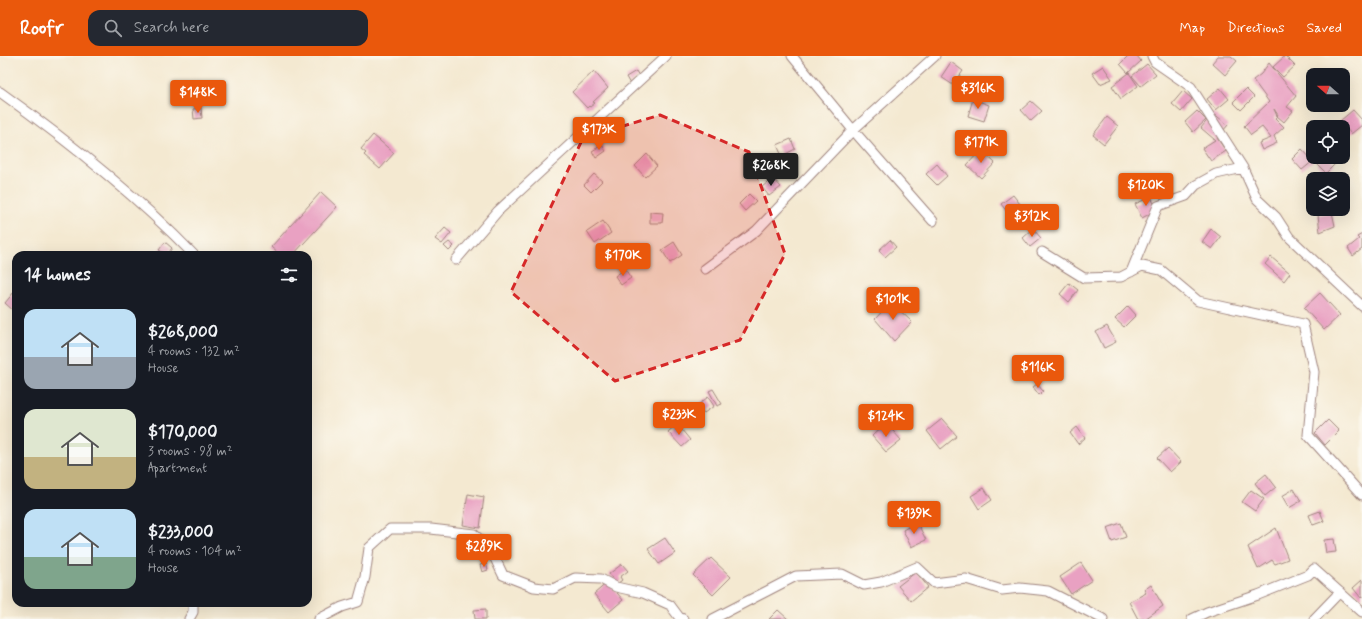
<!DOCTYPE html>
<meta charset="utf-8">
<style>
:root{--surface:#171b24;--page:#242831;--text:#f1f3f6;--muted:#9ea1a6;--accent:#ea580c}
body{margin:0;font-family:Mynerve,sans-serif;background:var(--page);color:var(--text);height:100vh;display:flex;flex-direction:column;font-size:15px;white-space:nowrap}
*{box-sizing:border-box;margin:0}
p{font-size:13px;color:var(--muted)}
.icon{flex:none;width:22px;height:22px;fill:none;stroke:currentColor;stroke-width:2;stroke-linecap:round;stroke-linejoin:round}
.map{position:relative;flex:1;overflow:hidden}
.drawer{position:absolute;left:12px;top:195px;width:300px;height:356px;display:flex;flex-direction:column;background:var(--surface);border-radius:12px;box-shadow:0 4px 16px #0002}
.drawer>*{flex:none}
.needle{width:26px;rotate:291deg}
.controls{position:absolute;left:1306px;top:12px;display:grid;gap:8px}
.controls a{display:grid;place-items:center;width:44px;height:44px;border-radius:8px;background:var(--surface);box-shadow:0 4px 16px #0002;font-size:20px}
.price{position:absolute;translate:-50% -34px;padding:0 9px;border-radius:4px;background:var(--accent);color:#fff;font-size:13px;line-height:26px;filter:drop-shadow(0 1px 2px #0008)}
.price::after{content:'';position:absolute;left:50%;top:24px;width:12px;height:9px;margin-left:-6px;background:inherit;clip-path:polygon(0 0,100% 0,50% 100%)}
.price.selected{background:#222;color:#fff}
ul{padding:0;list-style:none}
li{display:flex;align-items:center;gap:12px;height:100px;padding:0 12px}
li span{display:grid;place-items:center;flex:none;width:112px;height:80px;border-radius:12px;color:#555}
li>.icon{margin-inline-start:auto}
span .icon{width:48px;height:48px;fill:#fffc;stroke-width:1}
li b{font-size:17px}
h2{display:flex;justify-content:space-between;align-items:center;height:48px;padding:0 12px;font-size:17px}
header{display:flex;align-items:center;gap:24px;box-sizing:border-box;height:56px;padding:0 20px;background:var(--accent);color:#fff}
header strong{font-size:19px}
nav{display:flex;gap:22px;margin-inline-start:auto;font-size:14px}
.search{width:280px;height:36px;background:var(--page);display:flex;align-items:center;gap:10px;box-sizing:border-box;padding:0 14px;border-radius:12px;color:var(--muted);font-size:15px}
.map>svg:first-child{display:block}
.building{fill:#e9a1c2}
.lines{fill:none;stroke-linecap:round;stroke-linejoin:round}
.street-casing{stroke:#9f847e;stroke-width:11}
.street{stroke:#fff;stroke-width:9}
.marked{fill:#d62828;fill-opacity:0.2;stroke:#d62828;stroke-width:3;stroke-dasharray:8 5;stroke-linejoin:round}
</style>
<header>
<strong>Roofr</strong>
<div class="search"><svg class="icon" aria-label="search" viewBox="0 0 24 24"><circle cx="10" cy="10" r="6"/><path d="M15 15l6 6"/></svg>Search here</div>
<nav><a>Map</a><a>Directions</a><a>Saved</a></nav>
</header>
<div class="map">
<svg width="1362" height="563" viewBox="0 0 1362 563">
<rect width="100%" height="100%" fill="#fbf7ec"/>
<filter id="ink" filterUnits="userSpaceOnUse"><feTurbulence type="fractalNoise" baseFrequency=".025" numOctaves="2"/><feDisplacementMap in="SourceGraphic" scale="8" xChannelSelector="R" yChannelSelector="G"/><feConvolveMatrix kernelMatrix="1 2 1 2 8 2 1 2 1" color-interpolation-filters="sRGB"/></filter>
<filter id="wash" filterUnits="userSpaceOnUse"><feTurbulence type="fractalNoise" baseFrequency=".012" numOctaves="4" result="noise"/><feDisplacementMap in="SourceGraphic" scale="16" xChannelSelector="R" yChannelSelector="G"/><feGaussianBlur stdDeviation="0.9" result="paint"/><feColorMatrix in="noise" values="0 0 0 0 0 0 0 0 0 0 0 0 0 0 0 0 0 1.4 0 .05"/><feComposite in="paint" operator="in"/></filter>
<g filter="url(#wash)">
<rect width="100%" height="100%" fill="#f4e9d1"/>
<g id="blocks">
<path class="building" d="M1128,0H1137L1141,5L1128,17L1120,8Z
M1218,0H1231L1237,5L1225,19L1212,7Z
M1285,0L1295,10L1283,21L1273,11Z
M951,6L963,15L953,29L941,21Z
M1269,7L1296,40L1287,51L1293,55L1284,66L1277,60L1278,59L1274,53L1277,60L1275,62L1284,71L1274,80L1277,87L1262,94L1259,87L1271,82L1262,71L1251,79L1244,70L1269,46L1253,24L1261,18Z
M1147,8L1156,18L1141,30L1132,20Z
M1103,10L1112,23L1100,28L1092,17Z
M594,15L608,32L593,46L595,47L590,51L589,50L587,52L572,36Z
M636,15L639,20L630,28L626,21Z
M1129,17L1138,30L1121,43L1112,30Z
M1220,32L1229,43L1216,54L1207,43Z
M1246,33L1254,41L1241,54L1233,46Z
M1183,35L1192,43L1181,56L1172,48Z
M973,43L989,49L984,65L968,60Z
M1031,45L1042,55L1031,65L1021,54Z
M201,52L202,62L194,63L193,53Z
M1353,54L1362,64V69L1351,78L1340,65Z
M1197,55L1206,64L1193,76L1185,66Z
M1213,57L1228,69L1217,82L1226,95L1211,105L1202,92L1215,84L1201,72Z
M1107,61L1118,70L1104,88L1093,79Z
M373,79L394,97L380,113L364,99L366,97L361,93Z
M791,83L795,93L782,100L777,89Z
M602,89L606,95L596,102L592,95Z
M1302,93L1313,105L1302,114L1292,103Z
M981,94L995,107L981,122L967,109Z
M647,98L657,110L645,121L635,110Z
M1324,101H1328L1335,108L1326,117L1317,108Z
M937,108L947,120L937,129L926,118Z
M594,118L602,125L591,136L584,129Z
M773,122L781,131L769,140L762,131Z
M321,136L337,151L293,199H280L271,191Z
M749,138L756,145L745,155L739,148Z
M1013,139L1020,148L1008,157L1001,148Z
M1151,141L1157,154L1142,162L1135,148Z
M650,156L663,157L662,167H650Z
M1332,156L1335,170L1320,176L1318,159Z
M603,165L611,177L595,188L587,176Z
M445,172L451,177L442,188L435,183Z
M1033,173L1041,182L1030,191L1023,182Z
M1211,173L1221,181L1212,193L1202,186Z
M1362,178V193L1353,200L1348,192L1359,183L1357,181Z
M890,184L896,191L885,201L879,194Z
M165,186L172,192L167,199L159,194Z
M449,186L454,190L449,195L444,190Z
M674,186L682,199L670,207L662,194Z
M1271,201L1290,217L1284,225L1265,208Z
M625,213L631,222L621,229L615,220Z
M1069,227L1078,234L1069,246L1060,238Z
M14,236L16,238V257L5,247Z
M1320,237L1340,259L1324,274L1304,252Z
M891,246L912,266L894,285L875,263Z
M1128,250L1136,259L1124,271L1115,263Z
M1107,270L1116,286L1104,292L1096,276Z
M1037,328L1043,335L1039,339L1033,331Z
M713,333L722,348L717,350L709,335Z
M708,341L714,350L704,357L698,349Z
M942,363L957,380L941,393L927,375Z
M1328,364L1339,375L1325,389L1315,377Z
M886,367L901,384L886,396L872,380Z
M677,368L690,384L682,391L668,376Z
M1077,371L1085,382L1078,388L1070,377Z
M1168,392L1181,406L1170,416L1157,402Z
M1266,418L1276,431L1265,440L1255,427Z
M984,432L992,444L979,453L971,440Z
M1294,433L1301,445L1289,452L1282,440Z
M1251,434L1264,443L1255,455L1242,446Z
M468,438L484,441L480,472L463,469Z
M1320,455L1324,465L1313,469L1309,459Z
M917,466L926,484L911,491L903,474Z
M1121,467L1126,481L1112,486L1107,472Z
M1276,472L1288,503L1275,508L1272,504L1258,513L1248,491Z
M665,482L675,497L659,508L648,493Z
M1334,483L1336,496L1326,497L1324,484Z
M711,502L731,521L713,539L693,519Z
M486,507L488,514L482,516L480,509Z
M1081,507L1092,524L1071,538L1060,521Z
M622,508L628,515L620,521L622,524L617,528L609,518Z
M916,516L928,531L911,545L898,530Z
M1362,524V541L1361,542L1353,532Z
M608,526L623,544L609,556L594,538Z
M1151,529L1163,550L1145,563H1138L1129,546L1146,537L1144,534Z
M486,553V563H475L474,554Z
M778,554L788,563H769Z"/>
</g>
</g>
<g filter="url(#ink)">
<use href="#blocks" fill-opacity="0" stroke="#9f847e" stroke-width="1"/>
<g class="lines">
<defs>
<path id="street" d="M792,0L853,74L933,165
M1152,0L1155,6L1191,31L1243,112
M0,36C67,84 137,140 194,199
M1042,196L1084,222L1121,221L1142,210L1161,214L1198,245L1303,268L1314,316L1308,379L1362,439
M456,204L498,155L666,0
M705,213L756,175L853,74L935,0
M1131,216L1158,150L1186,140L1196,129L1216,118L1243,112L1257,143L1276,161L1289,181L1362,250
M189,563L193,556V547
M319,563L342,551L358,546L365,521L369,492L390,473H431L474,478L491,494L503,519L534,531L553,533L575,522L601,523L616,531L643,537L670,549L679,561L683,563
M713,563L796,520L842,518L864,529L881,526L917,511L934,527L966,523L1002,534L1020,532L1048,535L1103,563
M1192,563L1207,556L1258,539L1308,519L1314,513L1362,556
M1314,563L1340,536"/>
</defs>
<use href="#street" class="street-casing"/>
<use href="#street" class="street"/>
</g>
</g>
<path class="marked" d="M660,59L749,96L785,198L740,284L615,325L511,236L583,82Z"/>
</svg>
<div class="controls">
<a><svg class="needle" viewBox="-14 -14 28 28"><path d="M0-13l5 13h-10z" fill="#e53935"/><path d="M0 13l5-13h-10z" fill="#9ea1a6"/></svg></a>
<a><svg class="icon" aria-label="locate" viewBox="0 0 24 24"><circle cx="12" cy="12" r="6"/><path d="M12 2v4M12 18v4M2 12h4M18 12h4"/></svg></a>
<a><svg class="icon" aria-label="layers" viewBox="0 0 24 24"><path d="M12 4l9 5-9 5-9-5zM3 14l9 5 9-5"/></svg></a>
</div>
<b class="price" style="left:978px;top:54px">$316K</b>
<b class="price" style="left:198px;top:58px">$148K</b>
<b class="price" style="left:599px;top:95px">$173K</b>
<b class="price" style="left:981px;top:108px">$171K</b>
<b class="price selected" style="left:771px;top:131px">$268K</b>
<b class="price" style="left:1146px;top:151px">$120K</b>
<b class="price" style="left:1032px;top:182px">$312K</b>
<b class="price" style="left:623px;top:221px">$170K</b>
<b class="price" style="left:893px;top:265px">$101K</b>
<b class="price" style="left:1038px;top:333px">$116K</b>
<b class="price" style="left:679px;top:380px">$233K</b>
<b class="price" style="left:886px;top:382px">$124K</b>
<b class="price" style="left:914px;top:479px">$139K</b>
<b class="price" style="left:484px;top:512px">$289K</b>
<section class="drawer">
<h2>14 homes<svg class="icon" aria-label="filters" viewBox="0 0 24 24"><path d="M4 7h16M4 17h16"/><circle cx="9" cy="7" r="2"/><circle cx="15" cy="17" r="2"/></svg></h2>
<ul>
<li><span style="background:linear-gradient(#bfe0f5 60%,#9aa5b1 0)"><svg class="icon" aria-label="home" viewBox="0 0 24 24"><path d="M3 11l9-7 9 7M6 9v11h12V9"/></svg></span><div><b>$268,000</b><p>4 rooms · 132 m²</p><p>House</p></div></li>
<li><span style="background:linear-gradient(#dfe7d0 60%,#c2b280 0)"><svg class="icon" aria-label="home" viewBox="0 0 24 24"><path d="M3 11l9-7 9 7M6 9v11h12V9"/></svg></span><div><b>$170,000</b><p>3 rooms · 98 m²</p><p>Apartment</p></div></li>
<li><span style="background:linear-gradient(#bfe0f5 60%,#7fa58c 0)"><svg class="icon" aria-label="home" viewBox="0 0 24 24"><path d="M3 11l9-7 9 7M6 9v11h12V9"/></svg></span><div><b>$233,000</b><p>4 rooms · 104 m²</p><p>House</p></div></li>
</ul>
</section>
</div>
